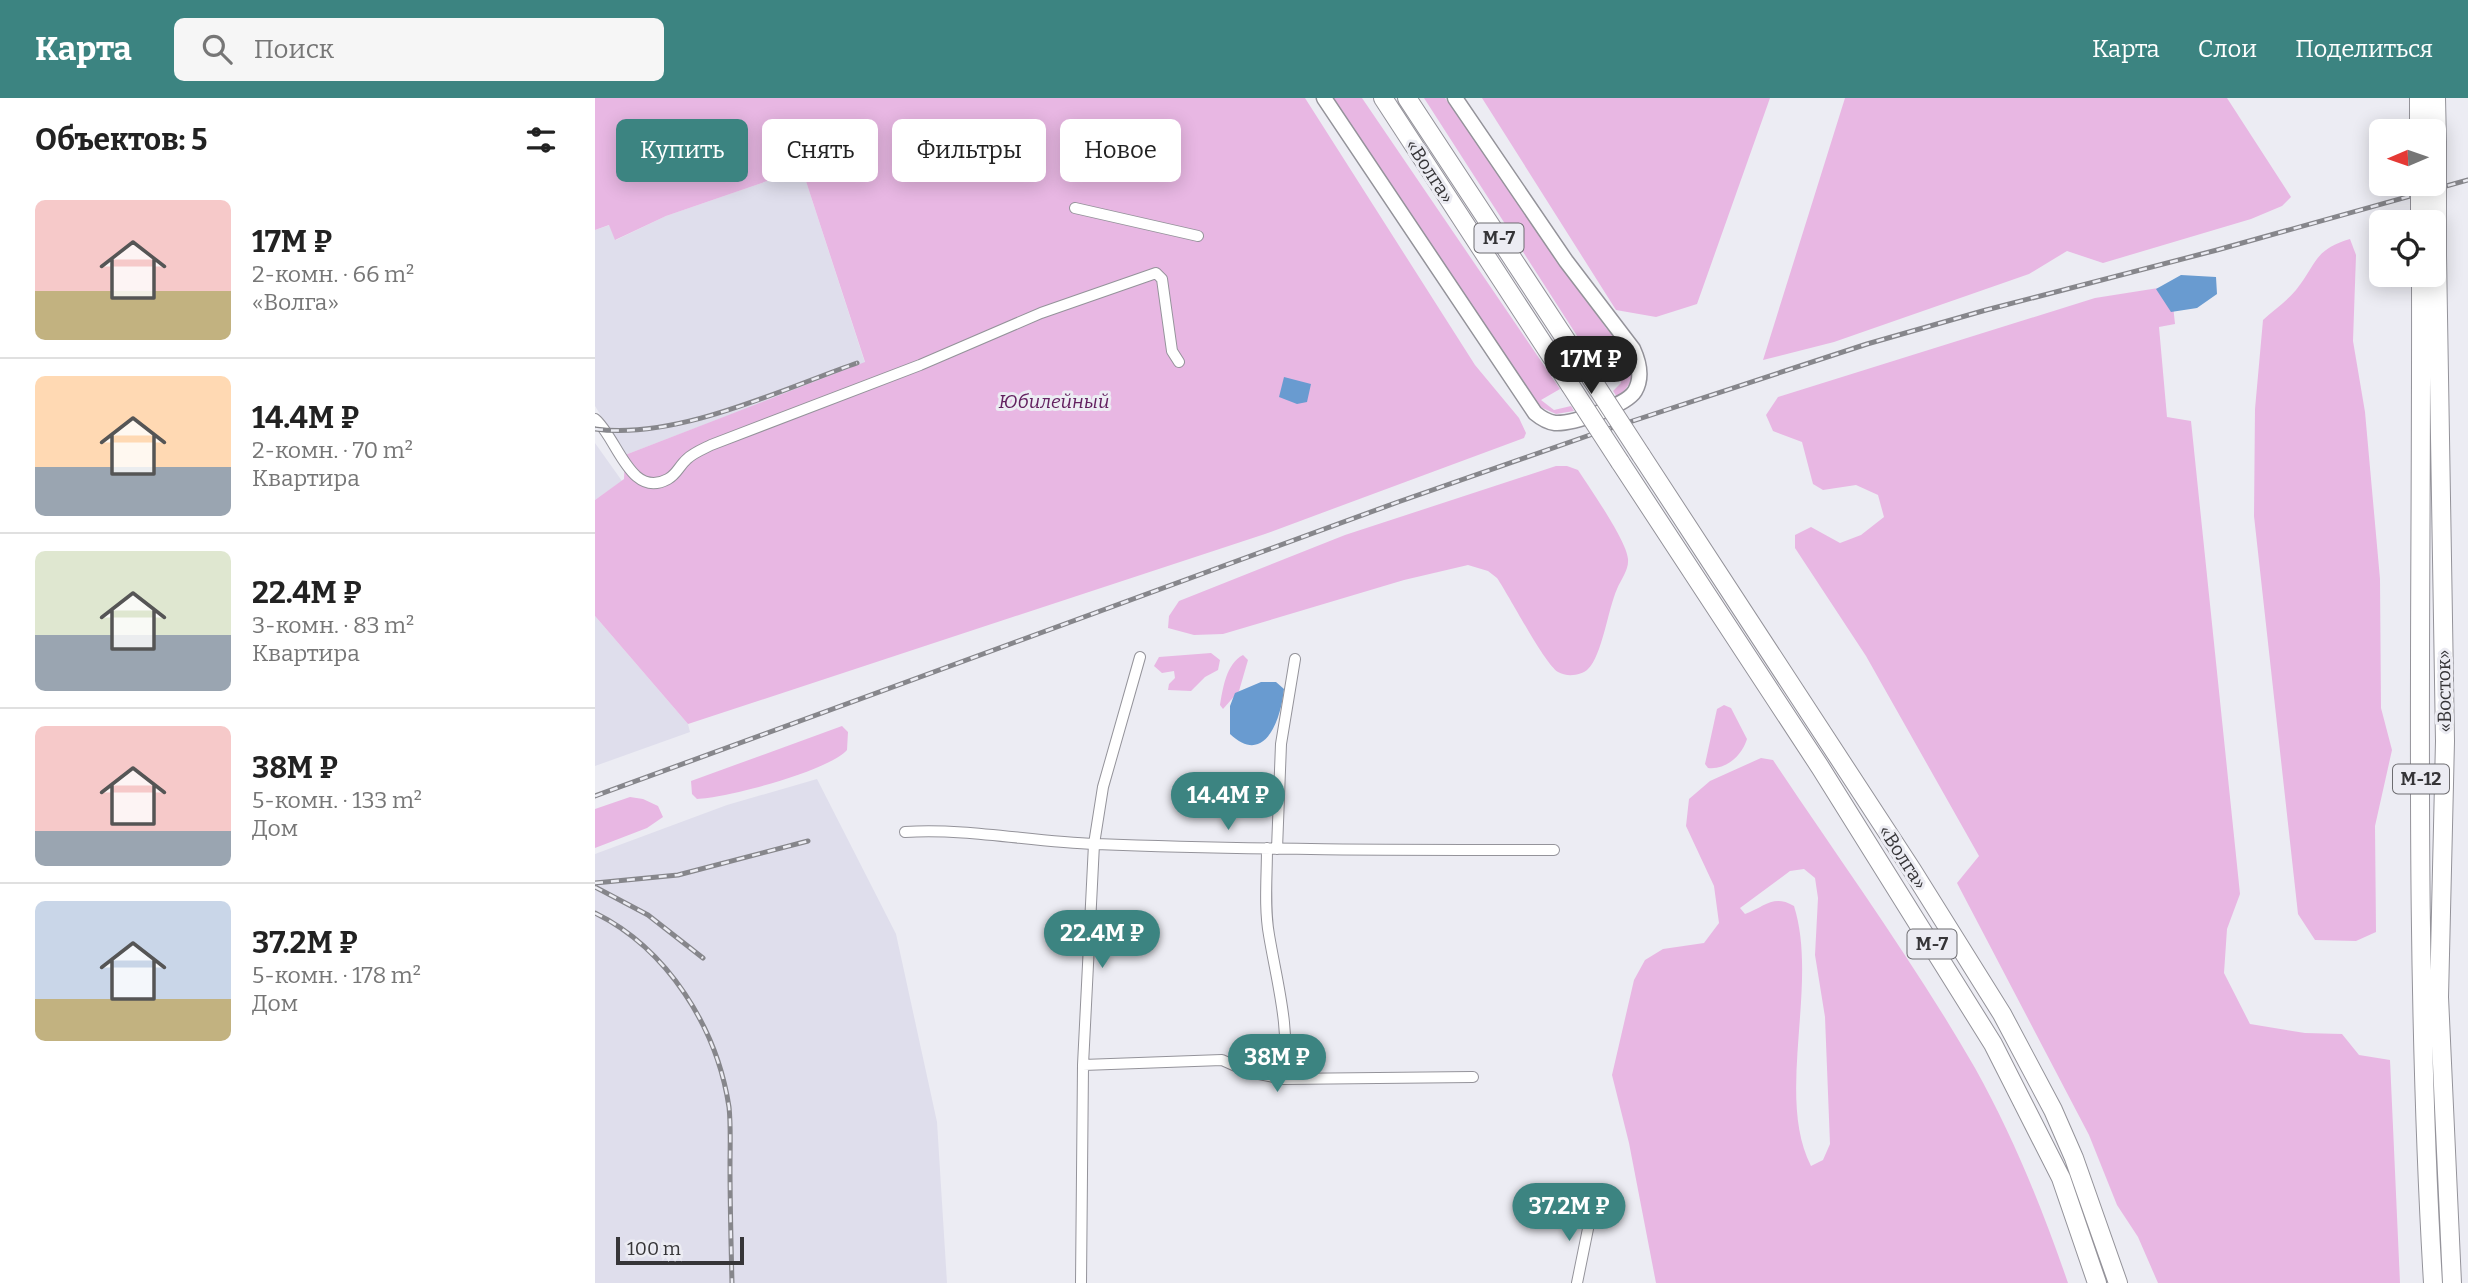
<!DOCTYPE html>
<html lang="ru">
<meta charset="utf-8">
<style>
:root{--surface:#fff;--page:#f6f6f6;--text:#222;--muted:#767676;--line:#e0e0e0;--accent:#3c8481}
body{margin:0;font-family:Bitter,serif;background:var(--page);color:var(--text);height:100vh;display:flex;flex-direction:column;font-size:26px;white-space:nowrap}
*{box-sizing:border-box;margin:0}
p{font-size:23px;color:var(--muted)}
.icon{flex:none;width:38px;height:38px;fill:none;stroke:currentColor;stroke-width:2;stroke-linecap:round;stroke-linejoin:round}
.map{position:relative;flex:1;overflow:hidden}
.sheet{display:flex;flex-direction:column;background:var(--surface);width:595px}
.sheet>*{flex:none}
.banner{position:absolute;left:21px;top:21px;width:665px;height:63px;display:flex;gap:14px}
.needle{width:46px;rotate:268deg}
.controls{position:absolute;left:1774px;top:21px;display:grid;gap:14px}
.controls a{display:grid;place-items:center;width:77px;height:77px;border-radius:10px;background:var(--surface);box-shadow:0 4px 18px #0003;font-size:35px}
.scale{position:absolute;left:21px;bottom:18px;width:128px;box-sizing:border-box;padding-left:7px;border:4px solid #363538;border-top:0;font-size:19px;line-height:24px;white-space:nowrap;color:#363538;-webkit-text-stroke:5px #ececf3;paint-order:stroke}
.price{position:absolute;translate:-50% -60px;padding:0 16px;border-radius:24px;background:var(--accent);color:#fff;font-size:23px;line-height:46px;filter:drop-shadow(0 2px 4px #0008)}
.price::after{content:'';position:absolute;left:50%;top:42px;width:21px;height:16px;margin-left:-10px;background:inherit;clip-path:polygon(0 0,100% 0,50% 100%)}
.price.selected{background:#222;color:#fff}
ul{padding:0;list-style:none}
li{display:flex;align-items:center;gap:21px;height:175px;padding:0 35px}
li+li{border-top:2px solid var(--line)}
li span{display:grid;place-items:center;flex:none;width:196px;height:140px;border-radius:10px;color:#555}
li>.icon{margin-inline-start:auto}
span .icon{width:84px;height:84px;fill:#fffc;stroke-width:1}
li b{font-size:30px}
h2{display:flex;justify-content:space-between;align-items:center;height:84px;padding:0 35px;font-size:30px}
.pill{padding:0 24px;border-radius:10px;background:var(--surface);box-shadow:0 4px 18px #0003;font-size:24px;line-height:63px}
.pill.selected{background:var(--accent);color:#fff}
header{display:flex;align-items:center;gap:42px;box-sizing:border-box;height:98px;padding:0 35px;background:var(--accent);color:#fff}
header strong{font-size:33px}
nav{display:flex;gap:38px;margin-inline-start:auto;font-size:24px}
.search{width:490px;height:63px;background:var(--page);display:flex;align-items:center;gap:18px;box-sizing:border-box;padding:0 24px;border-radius:10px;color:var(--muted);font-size:26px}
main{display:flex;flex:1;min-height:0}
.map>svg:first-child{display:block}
.built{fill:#dfdeec}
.green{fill:#e8b7e3;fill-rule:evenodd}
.water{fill:#699bd0}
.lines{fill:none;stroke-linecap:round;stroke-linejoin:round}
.minor-casing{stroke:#94939a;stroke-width:12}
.secondary-casing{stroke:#94939a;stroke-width:17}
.trunk-casing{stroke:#94939a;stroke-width:20}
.minor{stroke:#fff;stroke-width:10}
.secondary{stroke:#fff;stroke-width:14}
.trunk{stroke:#fff;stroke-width:18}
.rail-casing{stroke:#86868b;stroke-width:5}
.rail{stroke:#ececf3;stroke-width:2.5;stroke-dasharray:8;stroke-linecap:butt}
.trunk-bridge-casing{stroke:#94939a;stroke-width:20;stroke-linecap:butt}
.trunk-bridge{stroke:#fff;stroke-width:18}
.labels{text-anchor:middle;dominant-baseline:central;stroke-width:6;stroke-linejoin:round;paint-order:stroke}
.shield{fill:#ececf3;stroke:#6d6c70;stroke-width:2}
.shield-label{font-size:18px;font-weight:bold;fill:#363538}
.street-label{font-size:19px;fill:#363538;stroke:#ececf3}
.park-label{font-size:19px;font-style:italic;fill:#632160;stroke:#ececf3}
</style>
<header>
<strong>Карта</strong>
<div class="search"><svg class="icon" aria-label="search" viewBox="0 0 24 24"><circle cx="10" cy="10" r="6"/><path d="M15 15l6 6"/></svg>Поиск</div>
<nav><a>Карта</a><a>Слои</a><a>Поделиться</a></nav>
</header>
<main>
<section class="sheet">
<h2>Объектов: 5<svg class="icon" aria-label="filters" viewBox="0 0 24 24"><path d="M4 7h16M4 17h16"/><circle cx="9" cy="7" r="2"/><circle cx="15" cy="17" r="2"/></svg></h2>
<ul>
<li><span style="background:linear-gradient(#f6c9c9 65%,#c2b280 0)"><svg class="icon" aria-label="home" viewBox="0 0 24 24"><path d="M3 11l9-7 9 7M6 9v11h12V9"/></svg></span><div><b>17M ₽</b><p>2-комн. · 66 m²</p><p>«Волга»</p></div></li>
<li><span style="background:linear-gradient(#ffd9b3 65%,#9aa5b1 0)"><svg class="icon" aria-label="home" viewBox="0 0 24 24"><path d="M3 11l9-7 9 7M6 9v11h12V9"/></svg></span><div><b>14.4M ₽</b><p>2-комн. · 70 m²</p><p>Квартира</p></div></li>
<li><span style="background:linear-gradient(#dfe7d0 60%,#9aa5b1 0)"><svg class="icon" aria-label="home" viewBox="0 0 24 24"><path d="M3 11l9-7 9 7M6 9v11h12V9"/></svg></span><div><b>22.4M ₽</b><p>3-комн. · 83 m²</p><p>Квартира</p></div></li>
<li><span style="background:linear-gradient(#f6c9c9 75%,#9aa5b1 0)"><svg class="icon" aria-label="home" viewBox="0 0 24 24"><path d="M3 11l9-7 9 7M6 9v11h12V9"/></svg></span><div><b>38M ₽</b><p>5-комн. · 133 m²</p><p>Дом</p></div></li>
<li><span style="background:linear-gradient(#c9d6e8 70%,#c2b280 0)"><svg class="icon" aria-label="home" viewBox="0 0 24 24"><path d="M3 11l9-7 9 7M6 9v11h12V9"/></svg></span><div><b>37.2M ₽</b><p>5-комн. · 178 m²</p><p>Дом</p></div></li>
</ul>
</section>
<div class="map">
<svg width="1873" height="1185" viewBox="0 0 1873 1185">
<rect width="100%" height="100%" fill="#ececf3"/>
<path class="built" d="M207,71L270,265L30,357L0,308V132L15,127L21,142L71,118Z
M0,345L27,383L0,402Z
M0,518L93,626L95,634L0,668Z
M222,681L301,836L342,1024L352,1185H0V756L132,707Z"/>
<path class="green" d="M0,0H710L880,267L924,320L931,335L929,340L670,436L93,626L0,518V402L29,381L30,357L270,264L207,71L71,118L20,142L14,127L0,132Z
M737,0H767L965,291L946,302L959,312L976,308L979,313L961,316L941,307Z
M829,0H850L1011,230C1031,251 1052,277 1022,299L1018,293L1026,285L1020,267L1006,275Z
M887,0H1175L1102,206L1061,219L1021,212Z
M1250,0H1632L1696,99L1687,108L1656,121L1508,165L1472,153L1434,176L1239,244L1168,262Z
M1755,141L1761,157L1758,243L1770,314L1785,481L1786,610L1797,652L1780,728L1781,834L1761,843L1720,842L1703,816L1659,418L1660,311L1668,222C1679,212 1692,203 1701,192C1722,166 1718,152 1755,141Z
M1576,188L1580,226L1564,229L1572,319L1596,323L1645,796L1632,831L1629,875L1655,926L1710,935L1747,936L1764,957L1795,962L1805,1185H1563L1543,1139L1522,1107L1494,1037L1362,785L1384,758L1271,558L1200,450V437L1216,429L1245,445L1266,437L1289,419L1283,397L1261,387L1228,392L1218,386L1207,344L1178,333L1171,317L1183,299L1500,200Z
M961,368H972L983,372C994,389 1032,443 1033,461C1034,472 1026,481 1022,491C1013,511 1007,558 993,571C986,578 971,579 963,574C949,565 915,499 902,480L893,473L873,467L809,482L628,536L599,537L573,530L574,518L584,503L750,437Z
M616,555L625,562L623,572L610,579L596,593L573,592L574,586L580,580L579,573L567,575L559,568L564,559Z
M648,557L653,562L644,593L628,611L625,607C628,590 631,566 648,557Z
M1129,607L1136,610L1152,641C1147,657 1132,672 1113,670L1110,666L1122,611Z
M247,628L253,634L252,652C233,673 132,700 102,701L97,696L96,683Z
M1166,660L1178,662C1246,764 1319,864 1380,970C1418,1038 1448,1112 1473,1185H1061L1034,1045L1017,977L1039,882L1050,862L1068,851L1109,845L1124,825L1119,788L1091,728L1094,701L1115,683ZM1209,771L1220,780L1223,800L1220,857L1230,919L1235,1046L1228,1062L1216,1068C1180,998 1224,887 1199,808C1178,796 1170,809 1150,816L1145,810L1195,773Z
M35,699L48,701L63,708L68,719L52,730L0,750V711Z"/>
<path class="water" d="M1586,177L1621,179L1622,196L1602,210L1576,214L1561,191Z
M689,279L716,286L712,304L702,306L684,299Z
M666,584H681L689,591C686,621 670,669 635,636V608L640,595Z"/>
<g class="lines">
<defs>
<path id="minor" d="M480,110L603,138
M0,321C22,339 35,402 73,381C82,376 84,368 92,361C98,355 108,351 116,347L325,267L446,215L561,175L567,181L577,253L584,264
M310,734C374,730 437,744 501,746C653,752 806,752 959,752
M672,750C672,779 669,809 674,837C682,885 696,932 688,981
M682,751L686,646L700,561
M488,967L627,962L654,974L688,981L878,979
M486,1185L488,967L499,746L508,689L545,559
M982,1185L997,1111"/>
<path id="secondary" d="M729,0L940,315C946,320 952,324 960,325C977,326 1031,308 1040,293C1048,279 1044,264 1038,251L971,163L860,0"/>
<path id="trunk" d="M788,0L975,287
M812,0L996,280
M1824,0V33
M1841,0L1842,44
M1842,157L1850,643L1844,899L1857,1185
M1826,177C1827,513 1818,849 1838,1185
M1046,357L1317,772L1407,916L1458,1012L1479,1060L1523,1185
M1025,364L1225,669L1398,946L1466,1080L1502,1185"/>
</defs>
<use href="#minor" class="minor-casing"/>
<use href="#secondary" class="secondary-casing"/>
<use href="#trunk" class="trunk-casing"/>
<use href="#minor" class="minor"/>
<use href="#secondary" class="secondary"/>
<use href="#trunk" class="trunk"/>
<defs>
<path id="rail" d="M0,331C82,342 185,292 262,265
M0,698L803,404L995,337L1272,246L1391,212L1622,152L1873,82
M0,785L83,777L213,743
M0,789L53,817L108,860
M0,815C73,851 122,930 134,1009C136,1028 135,1049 135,1068C135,1107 136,1146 137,1185"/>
</defs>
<use href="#rail" class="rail-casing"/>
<use href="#rail" class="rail"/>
<defs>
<path id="trunk-bridge" d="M1842,44V157
M1825,86V124
M996,280L1046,357
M975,287L1025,364"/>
</defs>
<use href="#trunk-bridge" class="trunk-bridge-casing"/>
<use href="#trunk-bridge" class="trunk-bridge"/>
</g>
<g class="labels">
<g class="shield">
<rect x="879.5" y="125.5" width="49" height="29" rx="5"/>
<rect x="1798" y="666.5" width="56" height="29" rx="5"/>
<rect x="1312.5" y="831.5" width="49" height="29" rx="5"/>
</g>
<g class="shield-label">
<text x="904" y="140">М-7</text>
<text x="1826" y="681">М-12</text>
<text x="1337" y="846">М-7</text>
</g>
<g class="street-label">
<text transform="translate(835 73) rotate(57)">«Волга»</text>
<text transform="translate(1849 593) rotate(-91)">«Восток»</text>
<text transform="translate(1308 759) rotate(57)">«Волга»</text>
</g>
<g class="park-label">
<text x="459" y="303">Юбилейный</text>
</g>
</g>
</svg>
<div class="controls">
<a><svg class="needle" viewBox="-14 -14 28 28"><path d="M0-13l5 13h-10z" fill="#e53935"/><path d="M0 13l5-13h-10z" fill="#767676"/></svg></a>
<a><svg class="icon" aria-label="locate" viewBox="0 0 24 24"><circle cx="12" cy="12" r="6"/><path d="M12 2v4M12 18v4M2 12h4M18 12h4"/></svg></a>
</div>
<div class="scale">100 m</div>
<b class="price selected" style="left:996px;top:298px">17M ₽</b>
<b class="price" style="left:633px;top:734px">14.4M ₽</b>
<b class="price" style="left:507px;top:872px">22.4M ₽</b>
<b class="price" style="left:682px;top:996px">38M ₽</b>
<b class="price" style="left:974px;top:1145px">37.2M ₽</b>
<div class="banner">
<a class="pill selected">Купить</a>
<a class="pill">Снять</a>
<a class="pill">Фильтры</a>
<a class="pill">Новое</a>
</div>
</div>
</main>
